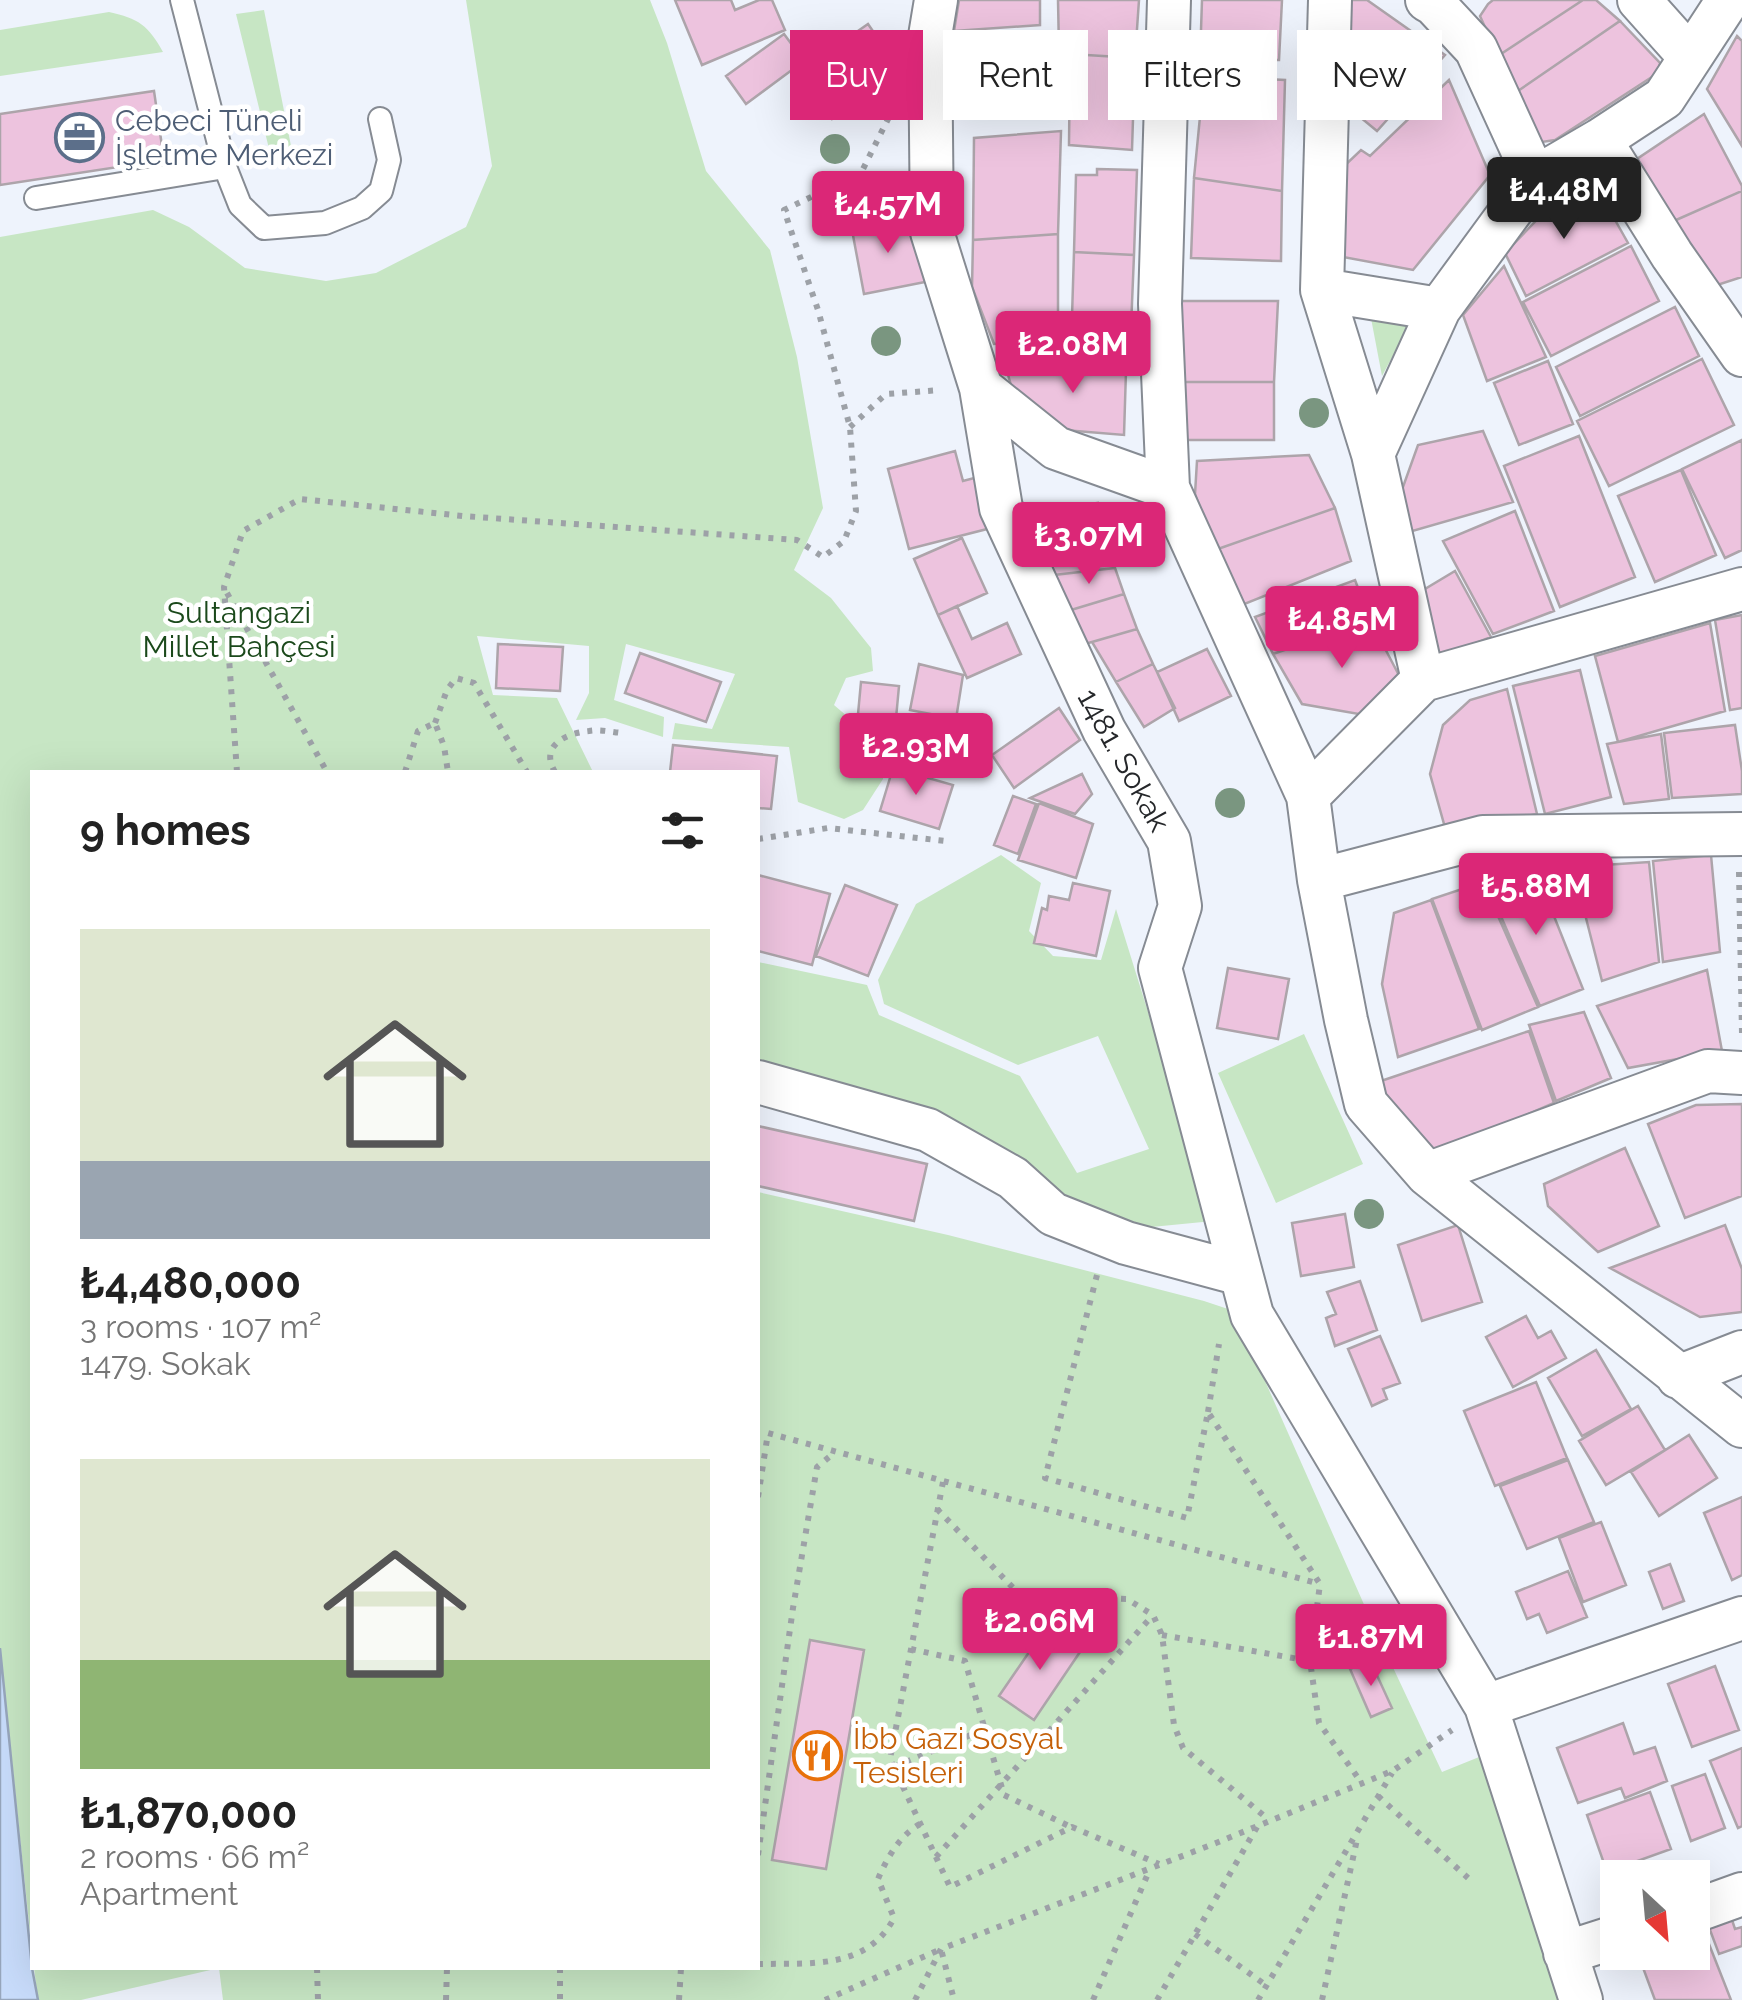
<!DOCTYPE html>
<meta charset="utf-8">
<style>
:root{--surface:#fff;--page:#f6f6f6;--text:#222;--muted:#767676;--accent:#db2777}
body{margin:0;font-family:Raleway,sans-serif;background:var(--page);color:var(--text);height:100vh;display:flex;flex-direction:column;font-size:38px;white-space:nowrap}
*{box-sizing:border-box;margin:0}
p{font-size:32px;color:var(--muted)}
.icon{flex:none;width:55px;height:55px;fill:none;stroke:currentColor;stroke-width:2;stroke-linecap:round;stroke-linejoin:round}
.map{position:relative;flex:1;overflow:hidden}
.panel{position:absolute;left:30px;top:770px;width:730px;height:1200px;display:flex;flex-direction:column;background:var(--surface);border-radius:0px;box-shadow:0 10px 40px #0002}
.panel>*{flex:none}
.banner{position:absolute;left:790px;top:30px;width:800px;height:90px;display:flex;gap:20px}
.needle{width:65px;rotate:154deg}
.tools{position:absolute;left:1600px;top:1860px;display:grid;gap:20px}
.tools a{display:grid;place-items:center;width:110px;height:110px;border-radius:0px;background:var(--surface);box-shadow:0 10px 40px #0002;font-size:50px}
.price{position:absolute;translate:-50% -85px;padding:0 22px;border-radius:10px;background:var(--accent);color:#fff;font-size:32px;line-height:65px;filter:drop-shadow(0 2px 5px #0008)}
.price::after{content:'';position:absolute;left:50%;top:60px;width:30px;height:22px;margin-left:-15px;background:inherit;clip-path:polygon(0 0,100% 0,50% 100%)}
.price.active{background:#222;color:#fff}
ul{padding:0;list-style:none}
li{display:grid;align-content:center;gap:20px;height:530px;padding:0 50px}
li span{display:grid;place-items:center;height:310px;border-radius:0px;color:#555}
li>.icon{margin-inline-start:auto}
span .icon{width:180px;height:180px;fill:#fffc;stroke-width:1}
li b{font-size:42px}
h2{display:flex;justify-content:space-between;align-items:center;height:120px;padding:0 50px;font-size:42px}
.pill{padding:0 35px;border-radius:0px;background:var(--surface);box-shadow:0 10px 40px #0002;font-size:35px;line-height:90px}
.pill.active{background:var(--accent);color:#fff}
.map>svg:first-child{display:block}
.green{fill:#c7e6c4}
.water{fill:#c8dcfb;stroke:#97a6bc;stroke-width:2.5}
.building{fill:#edc3de;stroke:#ada4aa;stroke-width:2.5}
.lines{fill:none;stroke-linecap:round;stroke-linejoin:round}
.lane-casing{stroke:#868b93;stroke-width:26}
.street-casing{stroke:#868b93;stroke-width:46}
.path{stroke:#9da1a7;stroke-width:6;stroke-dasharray:5 8;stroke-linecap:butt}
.lane{stroke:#fff;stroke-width:22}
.street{stroke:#fff;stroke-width:42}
.tree{fill:#7a9680}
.labels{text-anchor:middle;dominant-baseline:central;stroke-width:9;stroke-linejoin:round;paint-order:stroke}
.service-label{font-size:30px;fill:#4e5e75;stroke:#fff;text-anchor:start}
.park-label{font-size:30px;fill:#1b491b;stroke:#fff}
.street-label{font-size:30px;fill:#25272a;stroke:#fff}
.food-label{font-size:30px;fill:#c56008;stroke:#fff;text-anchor:start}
</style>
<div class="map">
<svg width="1742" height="2000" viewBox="0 0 1742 2000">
<rect width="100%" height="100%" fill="#eef3fc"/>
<path class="green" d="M466,0H650L667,43L706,171L770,250L797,357L823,508L794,570L831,598L871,648L873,671L846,678L834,705L855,723L884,755L883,779L863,810L844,819L798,802L789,747L672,739L675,723L712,729L735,674L626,644L614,700L664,717L663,737L605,718L576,720L589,693V646L477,636L493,695L557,698L593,772H32V1951L0,1648V237L153,210L189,227L245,268L326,281L376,273L466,227L492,166Z
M264,10L294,161L273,165L236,14Z
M109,12C138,18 149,26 163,52L0,76V30Z
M1054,31L1060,106L980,113L974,38Z
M1370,313L1412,320L1382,376Z
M1001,855L1041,883L1029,931L1053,956L1101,960L1116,909L1213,1221L1131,1229L758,1064V962L867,985L879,1015L1020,1076L1077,1173L1149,1149L1098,1036L1018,1065L884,1004L878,980L916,904Z
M1304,1034L1363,1164L1276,1203L1218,1073Z
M758,1192L948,1235L1204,1301L1234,1311L1374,1627L1442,1772L1489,1753L1570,2000H223L219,1968L81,2000H38L34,1968H758Z"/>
<path class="water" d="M0,1648L32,1968L38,2000H0Z"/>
<path class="building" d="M675,0H731L735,10L759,0H772L785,30L702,65Z
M959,0H1040V25L954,31Z
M1058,0H1139L1135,58L1070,54L1059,50Z
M1202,0H1282L1279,60H1200Z
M1350,0H1367L1445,55L1377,131L1349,108Z
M1493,0H1583L1498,56L1480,16L1488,4Z
M1583,0H1596L1620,21L1515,93L1498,56Z
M1620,21L1660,63L1658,73L1555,140L1542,142L1515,93Z
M868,24L888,53L871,64L884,83L832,119L799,72Z
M784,34L804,61L746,104L726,76Z
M1737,36L1742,41V146L1707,89Z
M1070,54L1135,58L1132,150L1069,145Z
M1204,76L1285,80L1282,191L1194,178Z
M1449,80L1490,175L1413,270L1343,257L1341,169L1361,150L1370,156Z
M154,91L164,160L0,185V114Z
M1704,114L1742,186V191L1667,224L1631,163Z
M1061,131L1058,234L973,240L974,138Z
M1097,169L1137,170L1134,255L1074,252L1076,175H1097Z
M1194,178L1282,191L1281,261L1191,258Z
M1742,191V277L1711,287L1667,224Z
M1602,197L1628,243L1526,296L1505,253L1553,203Z
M913,218L925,282L864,294L852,230Z
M1058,234V340L994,344L972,287L973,240Z
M1631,246L1659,301L1551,356L1523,302Z
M1074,252L1134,255L1130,351L1071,349Z
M1504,266L1546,357L1487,381L1463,315Z
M1180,301H1278L1274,382H1179Z
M1675,307L1699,356L1580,416L1556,367Z
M1702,359L1734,425L1609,486L1577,421Z
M1548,361L1573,424L1519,445L1494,383Z
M1005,364L1126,371L1124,435L1064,430L1014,396Z
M1179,382H1274V440H1179Z
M1483,431L1513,502L1409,532L1399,498L1418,445Z
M1579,436L1635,577L1560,607L1504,466Z
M1742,440V550L1725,558L1682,469Z
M955,451L963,481L978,477L991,528L909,549L888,469Z
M1309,455L1335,508L1215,550L1195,494L1197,461Z
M1681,470L1716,555L1655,582L1618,496Z
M1098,503L1109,537L1045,549L1038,511Z
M1335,508L1351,561L1242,605L1215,550Z
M1515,511L1554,611L1493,634L1443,541Z
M1109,537L1115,568L1054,575L1045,549Z
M962,538L987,593L938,615L914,559Z
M1115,568L1124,594L1071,610L1054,575Z
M1455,571L1491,637L1439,658L1410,598Z
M1355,580L1370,620L1273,654L1255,617Z
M1124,594L1137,629L1085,644L1071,610Z
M957,606L972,639L1007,623L1021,654L967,678L938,615Z
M1742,615V708L1730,710L1715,620Z
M1370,620L1402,681L1370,716L1302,704L1273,654Z
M1710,623L1725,711L1618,742L1595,656Z
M1137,629L1153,664L1116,682L1092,642Z
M498,644L563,647L560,691L496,688Z
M1207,649L1231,696L1179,721L1157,672Z
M640,653L721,682L706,722L625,693Z
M919,664L963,675L956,719L910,710Z
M1153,664L1175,708L1144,727L1116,682Z
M1580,670L1611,797L1545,814L1513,686Z
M861,682L899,686L895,729L857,725Z
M1507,689L1537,814L1446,831L1430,774L1443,725L1470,700Z
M1059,708L1080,740L1014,788L992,755Z
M1735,725L1742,771V794L1672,798L1664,733Z
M1661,734L1669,799L1624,804L1607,744Z
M673,745L777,756L771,809L758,808V772H670Z
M893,768L953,785L939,829L880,811Z
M1082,774L1092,794L1075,814L1030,798Z
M1013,796L1036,804L1018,854L994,845Z
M1039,803L1093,824L1076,878L1018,860Z
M1711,855L1720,952L1663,962L1653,861Z
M1649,862L1659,962L1602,981L1573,867Z
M758,875L830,894L812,965L758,951Z
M1538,876L1583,989L1540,1006L1486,882Z
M1483,882L1538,1007L1482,1030L1432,899Z
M1073,883L1110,891L1096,956L1034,943L1042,908L1047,910L1049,896L1069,900Z
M845,885L897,905L868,976L816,956Z
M1431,900L1479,1029L1398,1057L1382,984L1394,913Z
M1228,968L1289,979L1278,1039L1217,1028Z
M1707,970L1722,1051L1628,1068L1597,1006Z
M1584,1012L1611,1078L1556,1101L1529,1025Z
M1529,1031L1554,1103L1436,1154L1402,1121L1378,1082Z
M1742,1104V1196L1685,1218L1648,1124L1696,1105Z
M758,1126L927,1164L914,1221L758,1186Z
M1625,1148L1659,1226L1598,1252L1548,1206L1544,1184Z
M1345,1214L1354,1267L1301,1276L1292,1223Z
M1458,1225L1482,1302L1422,1321L1398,1245Z
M1725,1225L1742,1269V1312L1700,1317L1610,1268Z
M1360,1281L1377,1330L1335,1346L1326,1318L1336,1314L1327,1292Z
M1526,1316L1538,1338L1551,1331L1566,1358L1513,1387L1486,1337Z
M1380,1336L1400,1383L1383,1389L1387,1399L1372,1406L1348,1349Z
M1596,1350L1631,1409L1582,1436L1548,1378Z
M1536,1382L1567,1458L1495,1486L1464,1411Z
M1638,1406L1665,1450L1606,1485L1579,1441Z
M1689,1435L1717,1478L1659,1516L1631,1472Z
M1568,1460L1594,1522L1527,1549L1500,1486Z
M1742,1497V1575L1732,1580L1704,1513Z
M1601,1522L1626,1585L1583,1602L1559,1538Z
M1670,1564L1684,1601L1663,1609L1649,1572Z
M1568,1571L1587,1617L1547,1633L1539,1614L1527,1619L1516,1592Z
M1047,1626L1082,1649L1034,1720L999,1696Z
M810,1640L864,1650L826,1869L772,1860Z
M1370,1660L1392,1708L1371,1717L1350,1669Z
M1715,1666L1739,1730L1692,1747L1668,1684Z
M1623,1723L1634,1754L1655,1747L1667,1781L1625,1798L1621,1788L1578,1803L1557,1748Z
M1742,1748V1826L1738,1828L1710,1761Z
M1705,1774L1725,1828L1691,1841L1672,1786Z
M1650,1792L1671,1849L1607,1872L1587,1815Z
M1730,1914L1735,1929L1742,1927V1946L1719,1954L1707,1922Z
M1707,1939L1731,2000H1655L1642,1965L1674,1952H1692V1945Z"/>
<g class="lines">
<defs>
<path id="lane" d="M182,0L225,167L240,205L264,228L325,223L362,208L381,191L389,160L380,119
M36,198L225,167"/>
<path id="street" d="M936,0L930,36L932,232L981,388L1056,448L1168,488L1308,796L1319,880L1346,1020L1366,1104L1427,1174L1742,1426
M1330,0L1322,290L1439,309
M1427,0L1434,4L1476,49L1535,178
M1639,0L1690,57
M1600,140L1664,98L1728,0
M1322,290L1373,454
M981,388L1001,508L1104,730L1169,841L1180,906L1160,968L1252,1315L1486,1706L1742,1618
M1168,488L1160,304L1169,0
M1423,680L1373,454L1439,309L1535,178L1600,140L1672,255L1742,355
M1308,796L1423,680L1742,589
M1319,880L1483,837L1742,834
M758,1082L928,1130L1013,1178L1053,1214L1126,1243L1241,1274
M1427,1174L1708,1071L1742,1073
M1678,1377L1742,1352
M1486,1706L1581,2000
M1692,1912L1742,1894
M1565,1953L1618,1936"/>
</defs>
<use href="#lane" class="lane-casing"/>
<use href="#street" class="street-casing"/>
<path class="path" d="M850,427L886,394L941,390
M227,593L327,772
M435,723L447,690L456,678L474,683L527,772
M237,772L224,587L243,531L300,499L463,516L797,540L823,557L844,541L856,511L850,427L818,310L784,210L861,173L889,117
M405,772L418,731L435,723L444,746L448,772
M555,772C539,746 566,733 589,731C599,729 611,732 622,733
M758,839L828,828L945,841
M1739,872L1742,1034
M1097,1275L1045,1478L1187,1518L1208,1412L1320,1584L1310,1661L1319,1723L1361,1782
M1208,1412L1219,1344
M943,1482L890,1759L950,1887L1072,1827L1159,1864
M758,1497L768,1433L1320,1584
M937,1509L1021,1596L1127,1599L1153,1615L1162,1635L1174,1725L1183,1748L1269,1820
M1162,1635L1310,1661
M911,1649L965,1661L1004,1795L1071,1827
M894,1767L985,1729
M1378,1796L1468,1878
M758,1855L793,1608L817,1467L834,1453
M936,1857L1153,1615
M1195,1934L1267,1986
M758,1964C809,1963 867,1970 894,1918L878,1879C887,1858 900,1835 920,1824
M317,1968L318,2000
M560,1968V2000
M446,2000L447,1968
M679,2000L681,1968
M825,2000L941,1949L954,2000
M915,2000L941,1949L1216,1843L1380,1776L1394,1770L1452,1730
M1093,2000L1150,1869
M1157,2000L1257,1827
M1258,2000L1392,1773
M1322,2000L1358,1835"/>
<use href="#lane" class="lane"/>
<use href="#street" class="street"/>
</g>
<g class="tree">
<circle cx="835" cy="149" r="15"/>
<circle cx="886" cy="341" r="15"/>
<circle cx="1314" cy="413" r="15"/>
<circle cx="1147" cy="547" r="15"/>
<circle cx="1230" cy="803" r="15"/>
<circle cx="1369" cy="1214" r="15"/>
</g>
<defs>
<symbol id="office-ring" viewBox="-11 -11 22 22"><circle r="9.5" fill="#fff" stroke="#5c6f8a" stroke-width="1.5"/><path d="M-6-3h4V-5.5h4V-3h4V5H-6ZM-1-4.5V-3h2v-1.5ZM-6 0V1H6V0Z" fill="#5c6f8a"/></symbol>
<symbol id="restaurant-ring" viewBox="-11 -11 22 22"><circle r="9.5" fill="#fff" stroke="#e8710a" stroke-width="1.5"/><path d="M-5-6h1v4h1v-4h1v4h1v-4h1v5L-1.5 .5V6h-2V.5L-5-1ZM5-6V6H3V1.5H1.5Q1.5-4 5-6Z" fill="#e8710a"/></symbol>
</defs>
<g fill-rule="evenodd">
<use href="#office-ring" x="52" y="110" width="55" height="55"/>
<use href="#restaurant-ring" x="790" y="1728" width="55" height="55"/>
</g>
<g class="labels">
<g class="service-label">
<text x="115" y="120">Cebeci Tüneli<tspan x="115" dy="34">İşletme Merkezi</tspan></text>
</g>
<g class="park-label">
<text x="239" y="612">Sultangazi<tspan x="239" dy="34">Millet Bahçesi</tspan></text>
</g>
<g class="street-label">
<text transform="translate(1124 760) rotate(61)">1481. Sokak</text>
</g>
<g class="food-label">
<text x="853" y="1738">İbb Gazi Sosyal<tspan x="853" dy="34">Tesisleri</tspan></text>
</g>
</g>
</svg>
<div class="tools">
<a><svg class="needle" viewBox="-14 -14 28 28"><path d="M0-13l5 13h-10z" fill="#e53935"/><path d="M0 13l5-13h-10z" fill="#767676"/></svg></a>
</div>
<b class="price active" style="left:1564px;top:242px">₺4.48M</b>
<b class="price" style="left:888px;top:256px">₺4.57M</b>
<b class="price" style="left:1073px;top:396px">₺2.08M</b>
<b class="price" style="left:1089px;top:587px">₺3.07M</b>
<b class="price" style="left:1342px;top:671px">₺4.85M</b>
<b class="price" style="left:916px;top:798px">₺2.93M</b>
<b class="price" style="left:1536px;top:938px">₺5.88M</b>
<b class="price" style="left:1040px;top:1673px">₺2.06M</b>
<b class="price" style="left:1371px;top:1689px">₺1.87M</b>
<div class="banner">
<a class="pill active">Buy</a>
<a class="pill">Rent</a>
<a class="pill">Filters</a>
<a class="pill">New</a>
</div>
<section class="panel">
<h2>9 homes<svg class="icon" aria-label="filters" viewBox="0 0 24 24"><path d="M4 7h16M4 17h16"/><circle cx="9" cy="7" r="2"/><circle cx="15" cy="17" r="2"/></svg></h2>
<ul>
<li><span style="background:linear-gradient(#dfe7d0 75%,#9aa5b1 0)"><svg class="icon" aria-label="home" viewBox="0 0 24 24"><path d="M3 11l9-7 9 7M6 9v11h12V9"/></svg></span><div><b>₺4,480,000</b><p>3 rooms · 107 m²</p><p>1479. Sokak</p></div></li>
<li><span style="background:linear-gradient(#dfe7d0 65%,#8fb573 0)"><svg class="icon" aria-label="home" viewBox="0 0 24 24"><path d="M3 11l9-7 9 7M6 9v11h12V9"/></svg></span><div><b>₺1,870,000</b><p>2 rooms · 66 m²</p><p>Apartment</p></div></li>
</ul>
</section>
</div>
